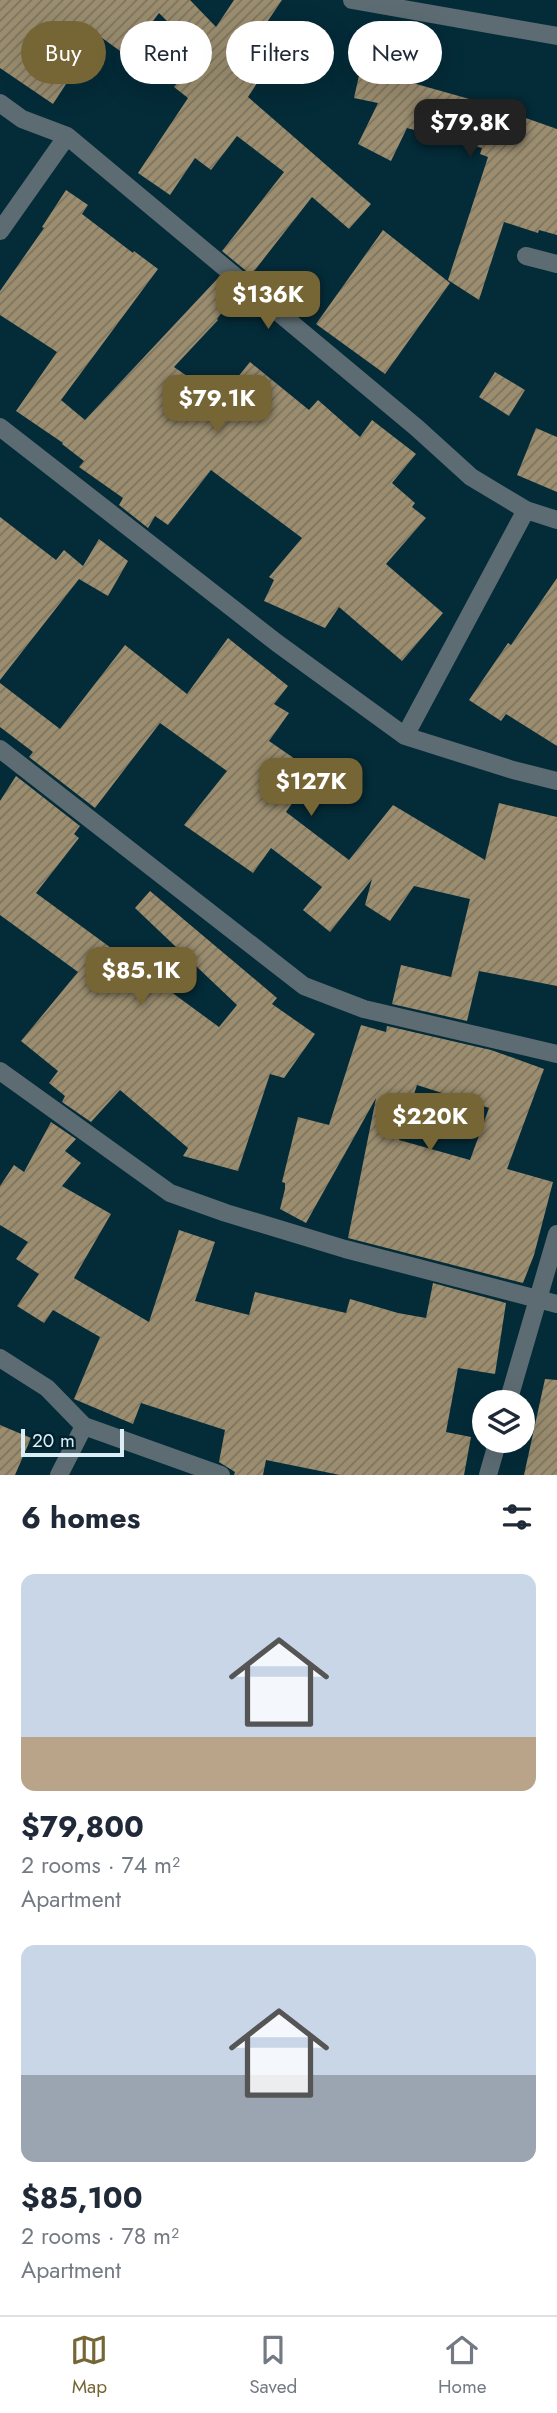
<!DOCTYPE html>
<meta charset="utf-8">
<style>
:root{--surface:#fff;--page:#f2f2f3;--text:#1f2937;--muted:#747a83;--line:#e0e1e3;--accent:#766636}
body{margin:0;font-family:Jost,sans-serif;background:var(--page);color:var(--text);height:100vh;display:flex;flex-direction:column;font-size:26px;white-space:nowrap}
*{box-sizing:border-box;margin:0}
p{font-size:23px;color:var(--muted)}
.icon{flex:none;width:38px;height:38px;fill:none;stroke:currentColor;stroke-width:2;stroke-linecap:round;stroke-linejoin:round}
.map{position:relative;height:1475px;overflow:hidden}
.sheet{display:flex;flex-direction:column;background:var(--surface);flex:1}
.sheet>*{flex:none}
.hud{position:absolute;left:21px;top:21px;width:516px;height:63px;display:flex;gap:14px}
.tools{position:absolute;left:472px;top:1390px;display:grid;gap:14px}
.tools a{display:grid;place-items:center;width:63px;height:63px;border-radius:50%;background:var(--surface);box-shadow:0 7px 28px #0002;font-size:35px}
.scale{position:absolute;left:21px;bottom:18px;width:103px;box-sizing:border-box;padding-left:7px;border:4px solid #dbeef7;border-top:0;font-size:19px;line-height:24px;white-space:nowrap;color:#dbeef7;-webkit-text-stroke:5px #00212d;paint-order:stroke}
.price{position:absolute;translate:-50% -60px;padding:0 16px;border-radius:14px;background:var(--accent);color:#fff;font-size:23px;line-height:46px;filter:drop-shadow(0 2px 4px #0008)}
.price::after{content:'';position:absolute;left:50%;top:42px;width:21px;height:16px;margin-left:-10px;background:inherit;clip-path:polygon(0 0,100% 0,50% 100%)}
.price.current{background:#222;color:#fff}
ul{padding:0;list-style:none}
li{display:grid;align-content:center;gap:14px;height:371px;padding:0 21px}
li span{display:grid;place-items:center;height:217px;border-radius:14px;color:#555}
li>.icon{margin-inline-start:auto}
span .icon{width:126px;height:126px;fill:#fffc;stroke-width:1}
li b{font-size:30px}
h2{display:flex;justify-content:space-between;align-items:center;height:84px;padding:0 21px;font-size:30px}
.chip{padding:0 24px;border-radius:32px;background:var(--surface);box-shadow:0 7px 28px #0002;font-size:24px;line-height:63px}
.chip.current{background:var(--accent);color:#fff}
.tab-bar{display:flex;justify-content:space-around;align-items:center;height:98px;border-top:2px solid var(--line);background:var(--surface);font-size:19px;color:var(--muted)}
.tab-bar a{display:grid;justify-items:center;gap:4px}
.tab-bar .current{color:var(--accent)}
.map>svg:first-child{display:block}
.building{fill:url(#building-hatch);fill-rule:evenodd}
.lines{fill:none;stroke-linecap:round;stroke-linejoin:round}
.street{stroke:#5d6c73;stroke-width:18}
</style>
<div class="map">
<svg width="557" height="1475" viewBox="0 0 557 1475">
<defs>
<pattern id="building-hatch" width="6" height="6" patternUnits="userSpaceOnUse" patternTransform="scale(1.75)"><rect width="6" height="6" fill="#9b8d6e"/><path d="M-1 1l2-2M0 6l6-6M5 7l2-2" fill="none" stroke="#7c7461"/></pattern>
</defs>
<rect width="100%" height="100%" fill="#042b38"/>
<path class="building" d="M0,0H190L216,27L234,0H282L240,62L261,77L248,97L371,204L349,229L312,197L251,275L222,251L284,172L237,136L211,170L195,158L170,195L138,173L188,98L174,87L201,55L159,13L127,56L98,35L53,104L0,68Z
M364,53L399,61L395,78L480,102L557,129V235L539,230L538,233L504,222L479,300L448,280L488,157L480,154L482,148L407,128L391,161L358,144L378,103L354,98Z
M66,190L88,205L82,214L133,253L134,251L158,269L61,400L85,420L219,277L237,293L217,319L218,320L174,367L220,399L250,362L309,410L318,400L360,437L372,420L416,454L392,483L415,503L412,507L426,518L386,564L443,613L402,661L339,607L325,628L264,601L274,580L269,577L302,538L211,470L168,525L155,516L148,528L119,505L123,498L79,467L84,461L62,444L63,443L16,411L57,352L0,315V291L44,228L42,227Z
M383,230L450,283L385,374L316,324Z
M495,372L525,390L509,416L479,397Z
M536,428L557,437V492L517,475Z
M0,517L56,560L64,550L83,566L99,539L128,561L108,596L79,579L0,680Z
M557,578V746L506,714L501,721L469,700L508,643L511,645Z
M228,638L288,686L274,704L289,713L269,741L314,772L286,812L349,860L393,805L485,860L499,803L557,817V986L479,971L467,1021L392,1004L401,965L451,977L470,899L414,886L390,921L365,905L372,879L330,932L303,910L322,887L271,848L253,873L184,825L227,771L160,723L95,808L29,757L33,752L0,727V683L60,729L125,645L187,694Z
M16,776L80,826L74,834L79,838L36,893L219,1027L237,1005L135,908L150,891L277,998L272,1004L315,1034L284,1078L270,1074L238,1171L183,1156L188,1148L120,1090L91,1122L62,1102L65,1096L49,1083L58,1071L21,1041L78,972L0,915V801Z
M361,1025L386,1032L387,1026L491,1050L544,1069L507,1169L553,1182L534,1255L523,1283L348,1238L376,1098L306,1223L280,1209L285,1189V1183L282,1182L298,1117L329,1125ZM417,1085L489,1108L470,1160L399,1140Z
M51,1122L76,1139L65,1151L81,1163L62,1186L111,1214L74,1278L149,1322L179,1230L215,1242L195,1301L249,1315L255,1292L346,1313L350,1299L398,1313L426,1318L433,1283L506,1303L495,1374L458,1368L446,1432L471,1437L464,1475H340L266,1460L263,1475H234L235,1472L219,1462L225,1430L141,1403L133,1424L74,1399L100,1337L53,1310L44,1323L17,1306L39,1274L16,1259L28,1242L0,1225V1186L14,1165L24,1172Z
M545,1379L557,1380V1475H524Z
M0,1425L31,1438L15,1475H0Z"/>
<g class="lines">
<path class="street" d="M352,0L557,36
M0,103L22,119L67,136L417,428L471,477L526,510L557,520
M0,231L67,136
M526,256L557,264
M0,427L277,643L405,736L513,770L557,781
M405,736L526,510
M0,749L304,986L364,1009L557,1054
M0,1071L170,1193L226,1213L345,1249L557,1304
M0,1358L47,1388L84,1426L221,1475
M508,1402L557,1234
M59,1475L84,1426
M488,1475L498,1440"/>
</g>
</svg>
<div class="tools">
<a><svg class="icon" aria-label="layers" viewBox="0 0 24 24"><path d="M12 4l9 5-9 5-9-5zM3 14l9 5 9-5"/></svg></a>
</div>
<div class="scale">20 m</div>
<b class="price current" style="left:470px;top:159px">$79.8K</b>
<b class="price" style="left:268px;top:331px">$136K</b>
<b class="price" style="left:217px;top:435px">$79.1K</b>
<b class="price" style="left:311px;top:818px">$127K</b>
<b class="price" style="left:141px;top:1007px">$85.1K</b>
<b class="price" style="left:430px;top:1153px">$220K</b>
<div class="hud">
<a class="chip current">Buy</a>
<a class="chip">Rent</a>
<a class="chip">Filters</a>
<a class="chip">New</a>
</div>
</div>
<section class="sheet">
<h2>6 homes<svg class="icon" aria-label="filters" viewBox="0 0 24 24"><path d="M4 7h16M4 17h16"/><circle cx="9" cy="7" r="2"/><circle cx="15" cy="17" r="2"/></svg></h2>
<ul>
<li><span style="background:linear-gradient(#c9d6e8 75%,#b9a48a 0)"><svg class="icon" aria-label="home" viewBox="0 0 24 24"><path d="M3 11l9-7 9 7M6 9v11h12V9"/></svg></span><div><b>$79,800</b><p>2 rooms · 74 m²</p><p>Apartment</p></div></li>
<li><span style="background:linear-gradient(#c9d6e8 60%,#9aa5b1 0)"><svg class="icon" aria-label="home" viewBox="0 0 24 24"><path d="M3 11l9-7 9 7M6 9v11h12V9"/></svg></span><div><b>$85,100</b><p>2 rooms · 78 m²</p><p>Apartment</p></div></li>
</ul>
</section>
<nav class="tab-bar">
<a class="current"><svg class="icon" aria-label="map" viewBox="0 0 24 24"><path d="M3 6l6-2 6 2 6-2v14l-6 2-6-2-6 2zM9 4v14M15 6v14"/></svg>Map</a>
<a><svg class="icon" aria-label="saved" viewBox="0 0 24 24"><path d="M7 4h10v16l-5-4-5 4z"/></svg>Saved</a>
<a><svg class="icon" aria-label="home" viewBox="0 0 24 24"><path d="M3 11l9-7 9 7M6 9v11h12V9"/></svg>Home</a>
</nav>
